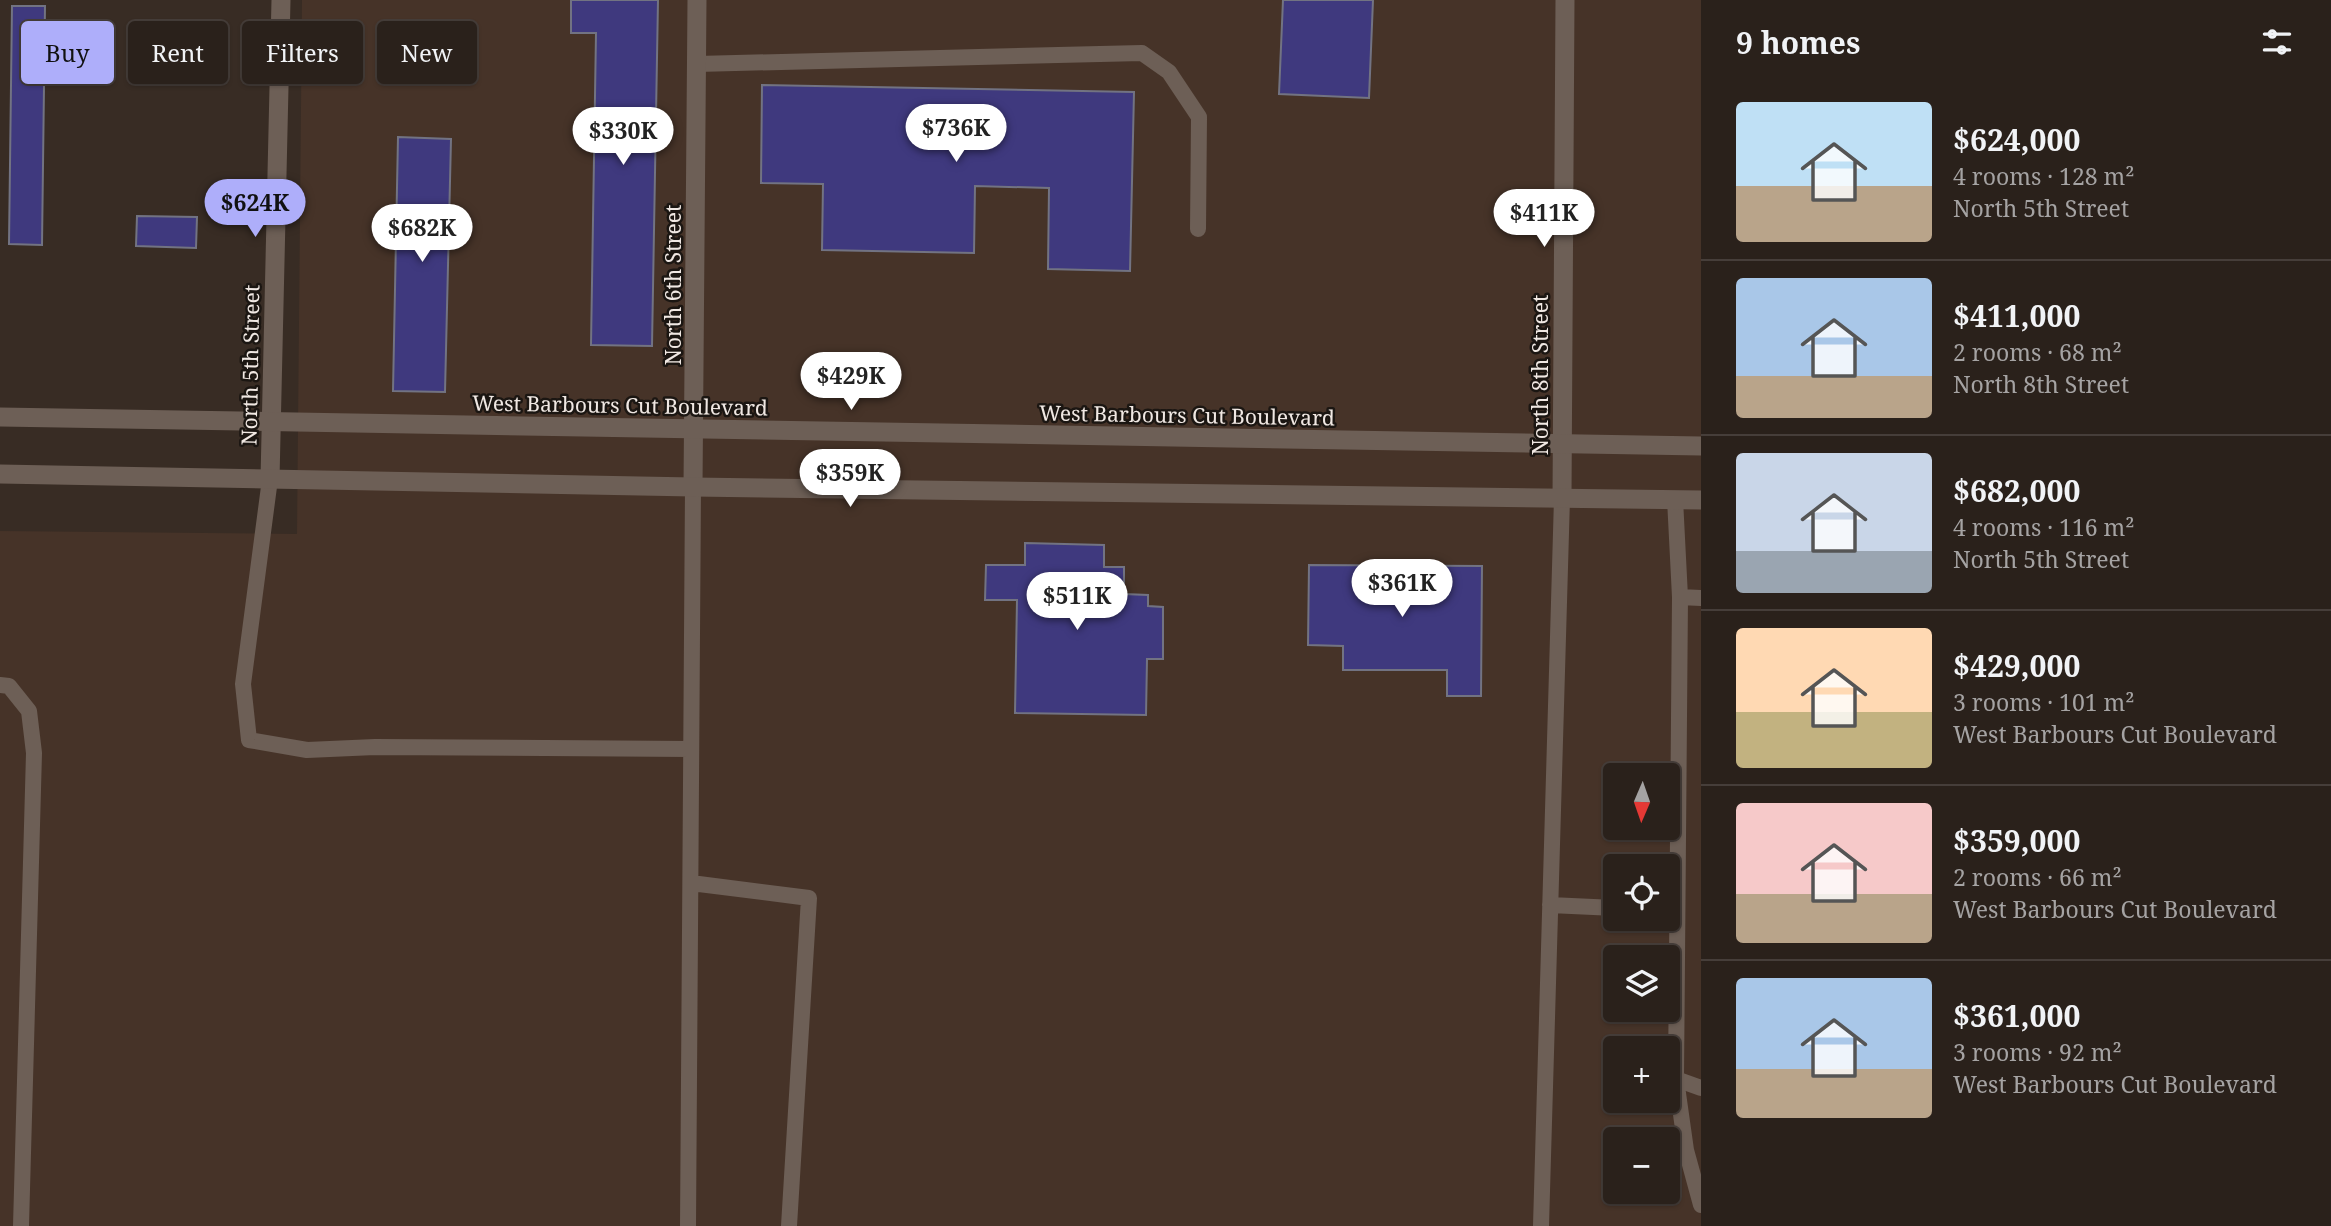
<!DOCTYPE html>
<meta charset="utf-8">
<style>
:root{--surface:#2a211b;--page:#322924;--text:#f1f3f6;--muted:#a5a3a3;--line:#463e3a;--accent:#aeaefa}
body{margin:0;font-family:"Noto Serif",serif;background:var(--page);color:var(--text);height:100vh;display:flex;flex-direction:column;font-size:26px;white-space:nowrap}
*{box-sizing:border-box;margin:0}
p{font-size:23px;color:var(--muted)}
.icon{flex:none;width:38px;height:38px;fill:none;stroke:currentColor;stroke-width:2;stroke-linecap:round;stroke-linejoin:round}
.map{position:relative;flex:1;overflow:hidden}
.side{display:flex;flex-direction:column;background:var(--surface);width:630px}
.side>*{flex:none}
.hud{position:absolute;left:21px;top:21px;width:665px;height:63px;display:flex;gap:14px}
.needle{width:46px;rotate:182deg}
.fabs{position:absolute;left:1603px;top:763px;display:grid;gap:14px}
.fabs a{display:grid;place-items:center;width:77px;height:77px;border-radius:7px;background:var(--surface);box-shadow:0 2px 5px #0004,0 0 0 2px var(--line);font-size:35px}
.price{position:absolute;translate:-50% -60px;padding:0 16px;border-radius:24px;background:#fff;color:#222;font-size:23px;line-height:46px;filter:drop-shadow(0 2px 4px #0008)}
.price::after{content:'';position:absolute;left:50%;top:42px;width:21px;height:16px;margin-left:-10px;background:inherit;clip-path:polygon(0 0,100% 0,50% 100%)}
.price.on{background:var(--accent);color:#111}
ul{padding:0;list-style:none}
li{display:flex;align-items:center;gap:21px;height:175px;padding:0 35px}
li+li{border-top:2px solid var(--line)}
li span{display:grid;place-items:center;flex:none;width:196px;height:140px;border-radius:7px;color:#555}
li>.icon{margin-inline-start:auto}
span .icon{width:84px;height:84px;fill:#fffc;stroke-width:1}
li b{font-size:30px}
h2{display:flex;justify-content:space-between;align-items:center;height:84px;padding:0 35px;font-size:30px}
.pill{padding:0 24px;border-radius:7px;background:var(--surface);box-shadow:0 2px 5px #0004,0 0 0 2px var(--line);font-size:24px;line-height:63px}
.pill.on{background:var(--accent);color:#111}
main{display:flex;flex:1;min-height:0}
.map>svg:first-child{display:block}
.built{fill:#463328;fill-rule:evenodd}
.building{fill:#3f397e;stroke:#727382;stroke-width:2}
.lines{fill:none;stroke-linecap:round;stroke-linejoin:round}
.service{stroke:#6d5f56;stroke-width:16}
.minor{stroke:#6d5f56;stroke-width:19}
.tertiary{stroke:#6d5f56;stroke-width:19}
.labels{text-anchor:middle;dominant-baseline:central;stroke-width:5;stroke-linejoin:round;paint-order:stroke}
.street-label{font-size:21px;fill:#f0e8e3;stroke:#1b1612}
</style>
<main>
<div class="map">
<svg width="1701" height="1226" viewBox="0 0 1701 1226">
<rect width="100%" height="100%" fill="#382c24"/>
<path class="built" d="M302,0H1701V1226H0V531L297,534ZM1615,775H1668V828H1615ZM1615,866H1668V919H1615ZM1615,957H1668V1010H1615ZM1615,1048H1668V1101H1615ZM1615,1139H1668V1192H1615Z"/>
<path class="building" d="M571,0H658L652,346L591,345L596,33H571Z
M1283,0H1373L1369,98L1279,94Z
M12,6H45L42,245L9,244Z
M435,57H456L455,83H435Z
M762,85L1134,92L1130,271L1048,269L1049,188L975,186L974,253L822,250L823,184L761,183Z
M398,137L451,139L445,392L393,391Z
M137,216L197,217L196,248L136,246Z
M1025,543L1104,545V567H1124V594L1148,595V606L1163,607V659H1147L1146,715L1015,713L1017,600H985L986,565H1025Z
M1309,565L1482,566L1481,696H1447V670H1343V646L1308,645Z"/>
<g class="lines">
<path class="service" d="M697,64L1142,53L1169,72L1199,117L1198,229
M270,479L243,684L249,740L307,750L375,747L691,749
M1675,499L1680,597L1676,1079L1686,1150L1701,1205
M1680,597L1701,598
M0,685L9,686L29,711L34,753L21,1226
M691,883L809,898L789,1226
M1550,905L1615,908
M1676,1079L1701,1088
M688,1226L693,487
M1541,1226L1562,498"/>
<path class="minor" d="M270,479L281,0
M693,487L697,0
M1562,498L1565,0"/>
<path class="tertiary" d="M0,417L1701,446
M0,474L693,487L1701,500"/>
</g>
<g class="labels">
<g class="street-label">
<text transform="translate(673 285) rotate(-90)">North 6th Street</text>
<text transform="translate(250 365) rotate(-89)">North 5th Street</text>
<text transform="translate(1540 375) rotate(-90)">North 8th Street</text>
<text transform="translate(620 405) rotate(1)">West Barbours Cut Boulevard</text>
<text transform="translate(1187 415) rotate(1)">West Barbours Cut Boulevard</text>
</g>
</g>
</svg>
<div class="fabs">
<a><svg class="needle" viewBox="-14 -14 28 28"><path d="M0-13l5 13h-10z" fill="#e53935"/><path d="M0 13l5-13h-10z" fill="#a5a3a3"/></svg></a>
<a><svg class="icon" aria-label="locate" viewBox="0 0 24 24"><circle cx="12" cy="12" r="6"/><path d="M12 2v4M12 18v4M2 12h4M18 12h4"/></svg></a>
<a><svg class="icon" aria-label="layers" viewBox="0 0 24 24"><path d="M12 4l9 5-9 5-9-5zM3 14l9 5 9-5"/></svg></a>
<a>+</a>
<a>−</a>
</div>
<b class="price" style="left:956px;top:164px">$736K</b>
<b class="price" style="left:623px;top:167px">$330K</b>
<b class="price on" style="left:255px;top:239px">$624K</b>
<b class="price" style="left:1544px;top:249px">$411K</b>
<b class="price" style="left:422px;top:264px">$682K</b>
<b class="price" style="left:851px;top:412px">$429K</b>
<b class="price" style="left:850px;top:509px">$359K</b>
<b class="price" style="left:1402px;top:619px">$361K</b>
<b class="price" style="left:1077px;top:632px">$511K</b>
<div class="hud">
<a class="pill on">Buy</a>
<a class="pill">Rent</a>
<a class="pill">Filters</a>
<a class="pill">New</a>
</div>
</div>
<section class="side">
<h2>9 homes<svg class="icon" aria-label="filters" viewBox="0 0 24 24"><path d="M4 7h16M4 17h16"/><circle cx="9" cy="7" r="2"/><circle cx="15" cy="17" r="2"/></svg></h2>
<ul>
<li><span style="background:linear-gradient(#bfe0f5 60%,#b9a48a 0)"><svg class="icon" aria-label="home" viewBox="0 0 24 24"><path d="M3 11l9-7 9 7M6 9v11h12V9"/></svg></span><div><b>$624,000</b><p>4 rooms · 128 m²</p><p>North 5th Street</p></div></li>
<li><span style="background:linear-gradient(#a9c7e8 70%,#b9a48a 0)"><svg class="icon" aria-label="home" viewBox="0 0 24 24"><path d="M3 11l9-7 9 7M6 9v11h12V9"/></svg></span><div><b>$411,000</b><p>2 rooms · 68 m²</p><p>North 8th Street</p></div></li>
<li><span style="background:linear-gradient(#c9d6e8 70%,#9aa5b1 0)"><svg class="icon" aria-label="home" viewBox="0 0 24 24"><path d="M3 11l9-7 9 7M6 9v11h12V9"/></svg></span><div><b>$682,000</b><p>4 rooms · 116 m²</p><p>North 5th Street</p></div></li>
<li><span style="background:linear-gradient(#ffd9b3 60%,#c2b280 0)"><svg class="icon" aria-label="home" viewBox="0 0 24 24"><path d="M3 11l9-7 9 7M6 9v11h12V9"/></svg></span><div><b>$429,000</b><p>3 rooms · 101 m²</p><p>West Barbours Cut Boulevard</p></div></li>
<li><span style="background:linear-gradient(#f6c9c9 65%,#b9a48a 0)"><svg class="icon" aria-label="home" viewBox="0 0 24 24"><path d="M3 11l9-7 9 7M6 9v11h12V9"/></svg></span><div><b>$359,000</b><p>2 rooms · 66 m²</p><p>West Barbours Cut Boulevard</p></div></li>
<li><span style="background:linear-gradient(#a9c7e8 65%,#b9a48a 0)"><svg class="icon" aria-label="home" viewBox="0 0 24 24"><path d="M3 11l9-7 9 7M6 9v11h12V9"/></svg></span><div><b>$361,000</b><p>3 rooms · 92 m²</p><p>West Barbours Cut Boulevard</p></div></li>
</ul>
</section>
</main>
